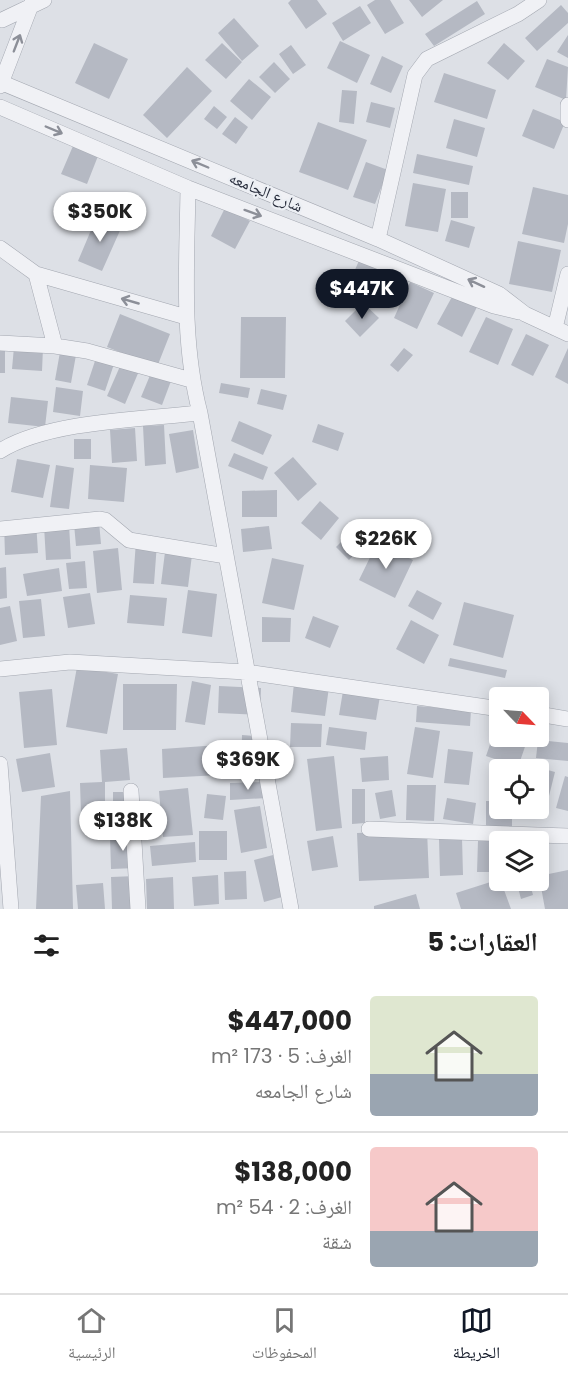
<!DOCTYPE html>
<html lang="ar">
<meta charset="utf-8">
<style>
:root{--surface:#fff;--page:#f2f2f2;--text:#222;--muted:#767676;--line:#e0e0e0;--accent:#111827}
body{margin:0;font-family:Poppins,"Noto Naskh Arabic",sans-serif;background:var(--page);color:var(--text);direction:rtl;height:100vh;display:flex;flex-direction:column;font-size:22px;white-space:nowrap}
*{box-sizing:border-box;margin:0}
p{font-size:20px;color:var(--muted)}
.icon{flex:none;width:33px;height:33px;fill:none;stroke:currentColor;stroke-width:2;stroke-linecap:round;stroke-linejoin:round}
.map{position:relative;height:909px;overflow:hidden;direction:ltr}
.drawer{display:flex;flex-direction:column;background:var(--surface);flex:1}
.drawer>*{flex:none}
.needle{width:39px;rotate:115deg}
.controls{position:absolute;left:489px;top:687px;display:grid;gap:12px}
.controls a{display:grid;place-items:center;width:60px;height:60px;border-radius:6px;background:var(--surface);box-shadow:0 3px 15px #0003;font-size:30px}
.price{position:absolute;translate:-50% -51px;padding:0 14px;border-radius:21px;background:#fff;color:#222;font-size:20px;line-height:39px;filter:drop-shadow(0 2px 3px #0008)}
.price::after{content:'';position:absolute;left:50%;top:36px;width:18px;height:14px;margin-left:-9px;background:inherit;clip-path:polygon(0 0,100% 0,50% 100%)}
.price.selected{background:var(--accent);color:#fff}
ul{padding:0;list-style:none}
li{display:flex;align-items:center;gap:18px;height:150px;padding:0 30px}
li+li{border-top:2px solid var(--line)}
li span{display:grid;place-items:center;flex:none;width:168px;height:120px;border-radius:6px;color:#555}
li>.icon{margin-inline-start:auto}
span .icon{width:72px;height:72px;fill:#fffc;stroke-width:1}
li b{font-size:26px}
h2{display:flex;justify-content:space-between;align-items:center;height:72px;padding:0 30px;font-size:26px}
.dock{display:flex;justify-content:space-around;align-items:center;height:84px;border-top:2px solid var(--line);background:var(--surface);font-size:16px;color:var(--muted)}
.dock a{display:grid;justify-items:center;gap:3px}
.dock .selected{color:var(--accent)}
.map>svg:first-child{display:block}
.building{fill:#b5b9c3}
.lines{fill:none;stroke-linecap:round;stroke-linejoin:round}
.minor-casing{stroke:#a3a7b0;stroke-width:16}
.minor{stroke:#f0f1f5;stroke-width:15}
.oneway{stroke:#8c8f98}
.labels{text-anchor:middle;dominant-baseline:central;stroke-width:4.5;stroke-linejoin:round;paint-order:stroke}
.street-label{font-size:16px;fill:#282d3c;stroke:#eceff4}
</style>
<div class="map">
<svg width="568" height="909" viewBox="0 0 568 909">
<rect width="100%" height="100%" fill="#dde0e6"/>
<path class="building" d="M291,0H317L327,14L306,29L288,3Z
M375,0H390L404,23L385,34L367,5Z
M409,0H443L422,17Z
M477,1L485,14L434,46L425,34Z
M561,5L568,13V23L537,51L525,38Z
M360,6L371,23L343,41L332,23Z
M234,18L259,46L242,61L218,33Z
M568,35V58L557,52Z
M340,41L370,55L357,83L327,68Z
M94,43L128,59L109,99L75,83Z
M222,43L242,62L226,79L205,60Z
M504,43L525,61L508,80L487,63Z
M291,45L306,65L293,74L279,54Z
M382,56L403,66L391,93L370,84Z
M547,59L568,67L566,100L535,87Z
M274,62L290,79L275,93L259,77Z
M187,67L212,91L167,138L143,115Z
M444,73L496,90L487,119L434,102Z
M249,79L271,97L252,120L230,101Z
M342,90L357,91L354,124L339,122Z
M371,102L395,108L390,128L366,122Z
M214,106L227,117L217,129L204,119Z
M533,109L565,122L554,149L522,136Z
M235,117L248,127L236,144L222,134Z
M454,119L485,128L477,157L446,148Z
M318,122L367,140L348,190L299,172Z
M73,146L98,156L87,184L61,174Z
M417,154L473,166L469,185L413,173Z
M366,162L388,170L375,204L353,197Z
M413,183L446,189L438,232L405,226Z
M533,187L568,195V224L564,243L522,234Z
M451,192H468V218H451Z
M225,208L250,221L235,249L211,236Z
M97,216L122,226L102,271L78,261Z
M451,220L475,227L469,248L445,241Z
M518,241L561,250L552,292L509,284Z
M361,256L403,275L393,297L351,279Z
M410,282L434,293L417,329L394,318Z
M453,295L477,307L462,337L437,324Z
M363,303L379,318L360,337L345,321Z
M120,314L170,334L157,367L107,347Z
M241,317H286L285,378H240Z
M486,317L513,329L498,365L469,352Z
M526,334L549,345L533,376L511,365Z
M0,344H5V373H0Z
M14,347L43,348L42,371L12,369Z
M404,348L413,355L398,372L390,365Z
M568,348V384L555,377Z
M60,352L76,355L71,383L55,380Z
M97,355L115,361L105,391L87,385Z
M121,364L139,371L125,404L107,396Z
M151,373L171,381L162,405L141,397Z
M221,383L250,388L248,398L219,393Z
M56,387L83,391L80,416L53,412Z
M261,389L287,395L283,410L257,404Z
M11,397L48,401L45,427L8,423Z
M239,421L272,435L263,455L231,441Z
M318,424L344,433L338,451L312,442Z
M164,425L166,464L145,466L143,426Z
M135,428L137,461L112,463L110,430Z
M193,430L199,468L176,473L169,434Z
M74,439H91V459H74Z
M234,453L268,467L263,480L228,466Z
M293,457L317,484L298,501L274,473Z
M17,459L50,465L43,498L11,492Z
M56,465L74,468L69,509L50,507Z
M90,465L127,468L124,502L88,499Z
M277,490V517H242V491Z
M320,501L339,518L321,540L301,523Z
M36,521L38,553L5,555L4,523Z
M99,522L101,544L76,546L74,524Z
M69,525L71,559L46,560L44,526Z
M269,526L272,549L243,552L241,529Z
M352,531L364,544L349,560L336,547Z
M136,541L157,543L154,584L133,583Z
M377,543L413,560L395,598L359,580Z
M166,544L193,547L188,587L161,584Z
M118,548L122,590L97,593L93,551Z
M272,558L304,565L294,610L262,603Z
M85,561L87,588L69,589L66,563Z
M6,567L7,598L0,599V568Z
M59,568L62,591L27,596L23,574Z
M188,590L217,594L212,637L182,633Z
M417,590L442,603L433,620L408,606Z
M90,593L95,624L68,628L63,597Z
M130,595L167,598L164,626L127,623Z
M41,599L45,636L23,638L19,601Z
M464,602L514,615L503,658L453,645Z
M10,606L17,641L0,645V608Z
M313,616L339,626L330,648L305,638Z
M262,617L291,618L290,642H262Z
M411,620L439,635L424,664L396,649Z
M450,658L507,670L505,678L448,666Z
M77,667L118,674L107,734L66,727Z
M192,681L211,685L205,725L185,722Z
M294,683L329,687L325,716L291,712Z
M123,684H177L176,730H123Z
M219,686L261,688L260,715L218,713Z
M52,689L57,745L24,748L19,692Z
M343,691L380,696L376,720L339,715Z
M417,706L471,710L470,726L416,722Z
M291,723L322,724L321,747H290Z
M329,727L367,732L365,750L326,745Z
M415,727L440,731L433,778L407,774Z
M496,727L500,728V736L528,738L518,767L486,756Z
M242,735L255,736L254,772H241Z
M538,740L568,743V761L536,758Z
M219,745L220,775L163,778L162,749Z
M127,748L130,780L105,782V813L81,814L80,783L102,782L100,750Z
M448,749L473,752L469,785L444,783Z
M50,753L55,787L22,792L16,759Z
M334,756L342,828L316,831L307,759Z
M388,756L389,780L362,782L360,758Z
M533,766L555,772L548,800L538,798V770H532Z
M493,772L500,773V791L491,790Z
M565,776L568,777V811L556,808Z
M267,782V798L230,800V783Z
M407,785H436L434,821L406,820Z
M188,788L193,835L163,837L159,791Z
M352,789H365V823L352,824Z
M392,790L396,816L380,819L375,793Z
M70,791L73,909H36L41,796Z
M113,792H129V831H113Z
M207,794L226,796L223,820L204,818Z
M447,798L476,803L473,824L443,819Z
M486,801H500V808H512V828H486Z
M260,806L267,848L241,853L234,810Z
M427,830L429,878L359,881L357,833Z
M199,831H227V860H199Z
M135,835L136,868L111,869L110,836Z
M333,836L338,867L312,871L307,841Z
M462,838L463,875L440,876L439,839Z
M478,841H500V872H477Z
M195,842L196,862L152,866L150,846Z
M273,855L282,897L264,902L254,860Z
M568,870V909H545L539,876Z
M246,871L247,899L225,900L224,872Z
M218,875L219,904L194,906L192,877Z
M136,876L138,909H112L111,877Z
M173,877L174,909H147L146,879Z
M500,879L511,909H461L456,893Z
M516,880H529L533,895L521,899Z
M103,883L105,909H78L76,885Z
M416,894L420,909H374V906Z"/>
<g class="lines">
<defs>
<path id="minor" d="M2,20L44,0
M0,82L378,239L499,294L525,314L568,334
M0,86L33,0
M568,105V120
M0,107L188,188L494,306L519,312
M188,188C187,263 181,340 200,413L291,909
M378,239L415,75L427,59L518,14L539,0
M0,248L36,274L186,317
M36,274L55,346
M555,328L568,274
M0,343L55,346L87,351L191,380
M0,451C47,421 144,419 200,413
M0,529L100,519L105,520L129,540L226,556
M0,669L70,662L246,672L500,709
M538,714L568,719
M0,764L11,909
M131,791L138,909
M369,829L568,836"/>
</defs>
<use href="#minor" class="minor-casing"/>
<use href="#minor" class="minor"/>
</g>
<defs><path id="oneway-shaft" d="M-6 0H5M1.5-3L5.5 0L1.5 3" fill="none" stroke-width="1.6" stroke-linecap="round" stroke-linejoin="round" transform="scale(1.5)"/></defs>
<g class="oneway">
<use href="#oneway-shaft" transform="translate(17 43) rotate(-69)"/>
<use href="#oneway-shaft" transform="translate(54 130) rotate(23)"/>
<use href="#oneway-shaft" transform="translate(200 164) rotate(-157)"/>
<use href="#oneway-shaft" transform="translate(253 213) rotate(20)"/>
<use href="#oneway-shaft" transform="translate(476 283) rotate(-155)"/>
<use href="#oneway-shaft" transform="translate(130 301) rotate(-164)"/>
</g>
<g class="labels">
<g class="street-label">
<text transform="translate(266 192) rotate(23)">شارع الجامعه</text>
</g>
</g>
</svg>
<div class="controls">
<a><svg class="needle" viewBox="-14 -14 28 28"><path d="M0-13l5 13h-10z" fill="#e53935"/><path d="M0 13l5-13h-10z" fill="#767676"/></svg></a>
<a><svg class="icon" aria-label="locate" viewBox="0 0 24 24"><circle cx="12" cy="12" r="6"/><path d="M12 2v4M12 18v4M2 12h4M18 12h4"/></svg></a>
<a><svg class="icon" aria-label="layers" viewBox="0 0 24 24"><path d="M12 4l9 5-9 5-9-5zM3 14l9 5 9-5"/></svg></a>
</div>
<b class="price" style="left:100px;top:243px">$350K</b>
<b class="price selected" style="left:362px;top:320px">$447K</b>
<b class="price" style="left:386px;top:570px">$226K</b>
<b class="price" style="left:248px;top:791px">$369K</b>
<b class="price" style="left:123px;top:852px">$138K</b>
</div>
<section class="drawer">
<h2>العقارات: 5<svg class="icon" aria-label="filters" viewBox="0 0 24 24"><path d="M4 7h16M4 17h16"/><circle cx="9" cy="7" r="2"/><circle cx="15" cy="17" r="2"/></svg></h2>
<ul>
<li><span style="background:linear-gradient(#dfe7d0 65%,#9aa5b1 0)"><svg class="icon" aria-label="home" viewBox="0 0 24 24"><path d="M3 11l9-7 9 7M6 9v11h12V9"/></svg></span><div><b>$447,000</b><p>الغرف: 5 · 173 m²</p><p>شارع الجامعه</p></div></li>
<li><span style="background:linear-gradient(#f6c9c9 70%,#9aa5b1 0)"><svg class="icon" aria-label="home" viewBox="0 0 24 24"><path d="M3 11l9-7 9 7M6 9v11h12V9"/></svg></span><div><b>$138,000</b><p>الغرف: 2 · 54 m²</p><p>شقة</p></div></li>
</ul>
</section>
<nav class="dock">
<a class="selected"><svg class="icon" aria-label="map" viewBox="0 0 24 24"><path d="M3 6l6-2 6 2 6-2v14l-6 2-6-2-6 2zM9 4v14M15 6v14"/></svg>الخريطة</a>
<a><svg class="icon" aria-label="saved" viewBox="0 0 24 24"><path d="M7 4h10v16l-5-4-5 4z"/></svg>المحفوظات</a>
<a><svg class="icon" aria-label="home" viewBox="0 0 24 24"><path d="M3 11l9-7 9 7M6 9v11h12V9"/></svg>الرئيسية</a>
</nav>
